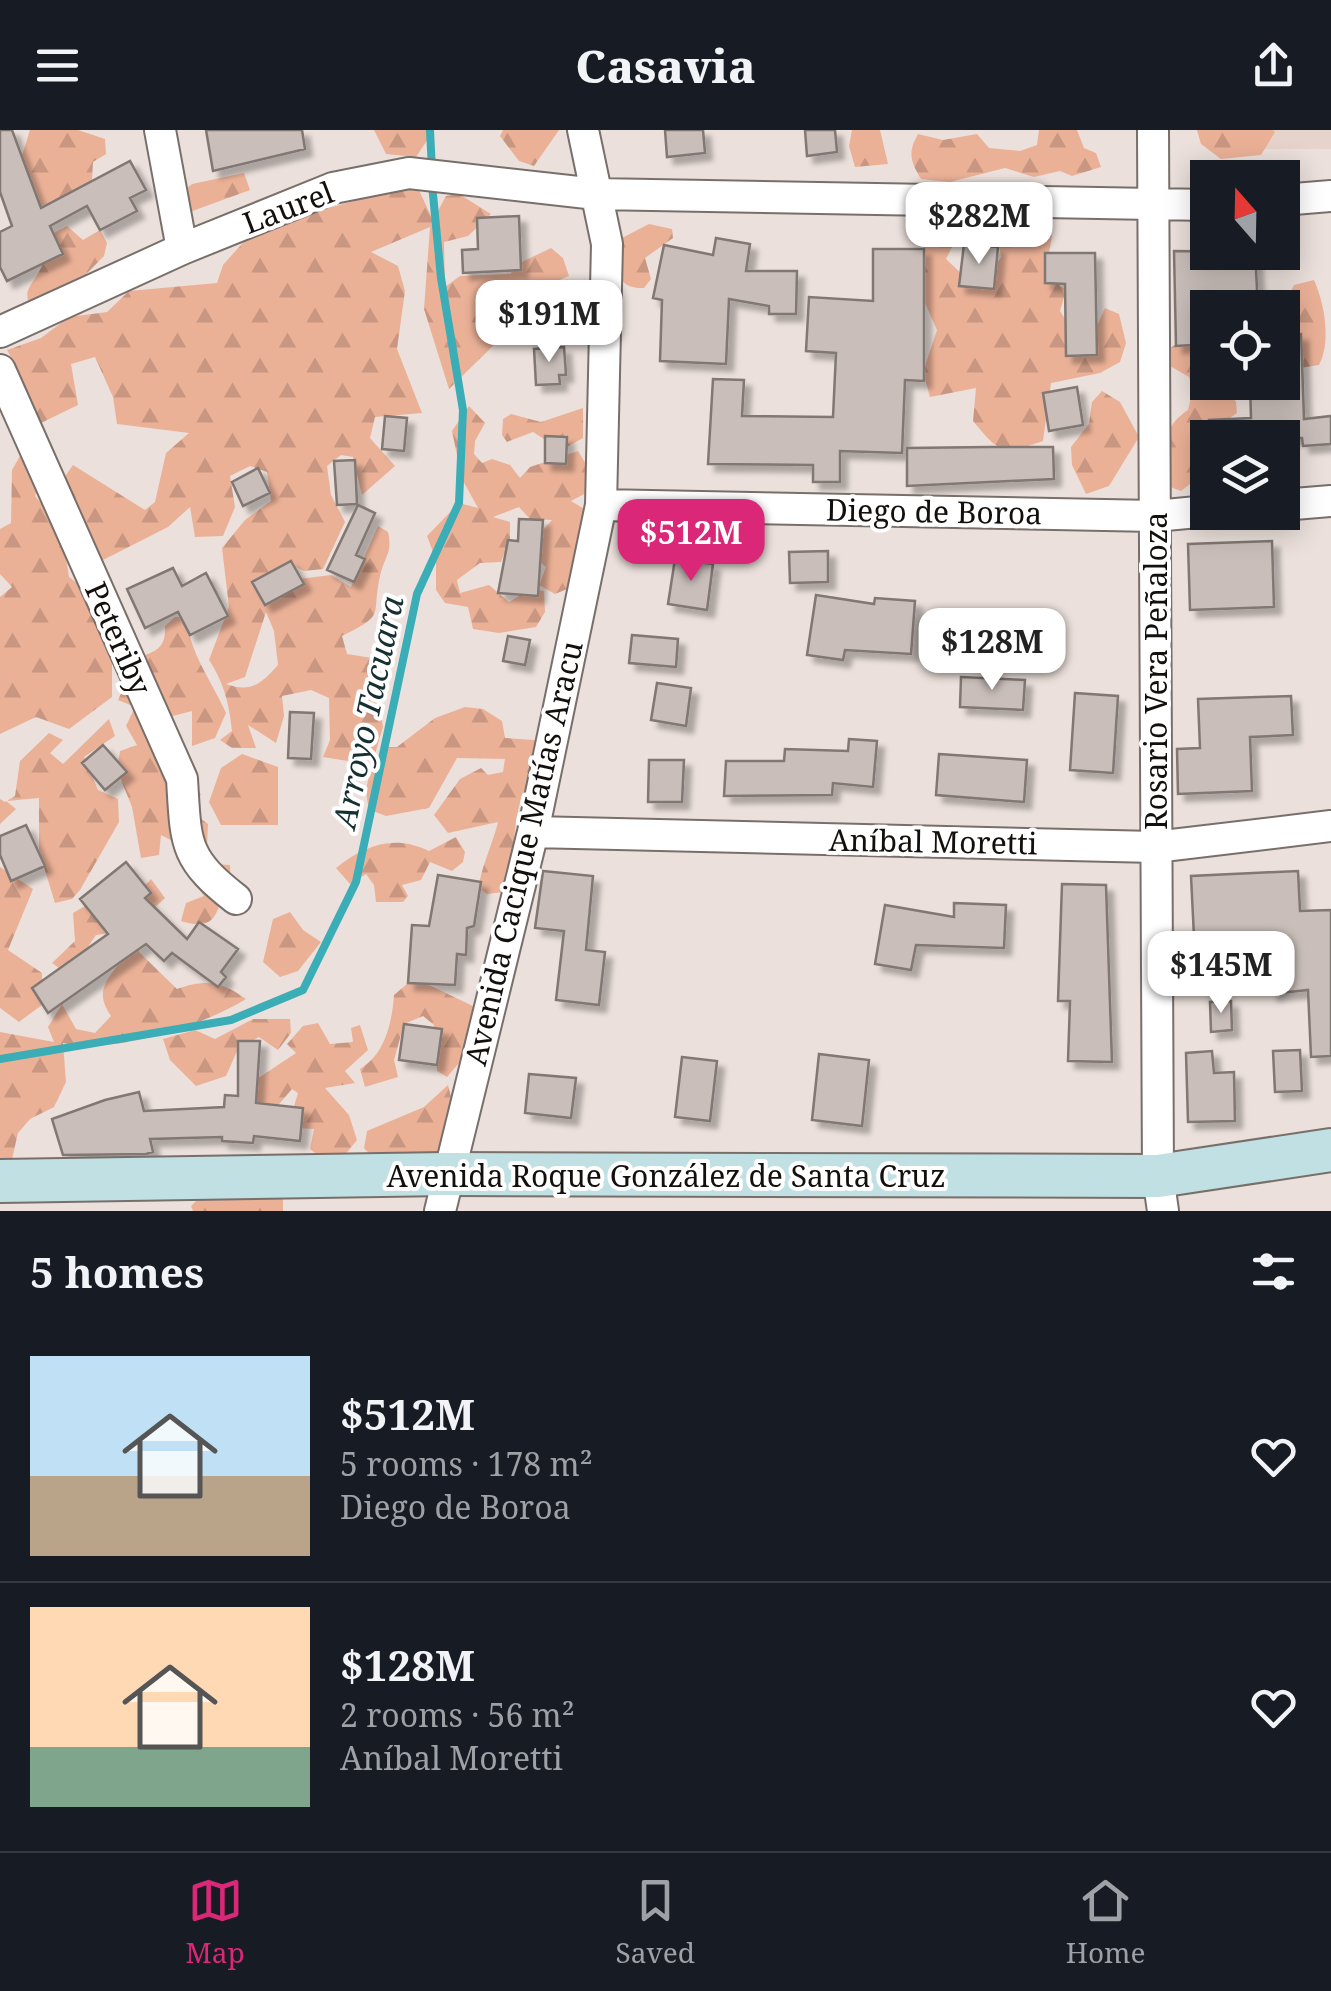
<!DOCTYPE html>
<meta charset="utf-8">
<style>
:root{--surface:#171b24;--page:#242831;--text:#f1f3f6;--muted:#9ea1a6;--line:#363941;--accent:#db2777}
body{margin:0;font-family:"Noto Serif",serif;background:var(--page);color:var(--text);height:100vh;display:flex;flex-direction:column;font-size:38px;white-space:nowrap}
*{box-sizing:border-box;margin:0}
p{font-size:32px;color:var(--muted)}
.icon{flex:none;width:55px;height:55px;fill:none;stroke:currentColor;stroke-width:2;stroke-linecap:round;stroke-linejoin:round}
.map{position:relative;height:1081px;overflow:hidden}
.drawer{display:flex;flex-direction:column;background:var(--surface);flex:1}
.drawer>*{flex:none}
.needle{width:65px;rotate:340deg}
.fabs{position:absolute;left:1190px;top:30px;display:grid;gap:20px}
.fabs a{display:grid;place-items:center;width:110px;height:110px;border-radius:0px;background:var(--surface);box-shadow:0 5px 25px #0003;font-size:50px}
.price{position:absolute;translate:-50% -85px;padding:0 22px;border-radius:20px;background:#fff;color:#222;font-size:32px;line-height:65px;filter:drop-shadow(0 2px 5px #0008)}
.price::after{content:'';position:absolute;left:50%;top:60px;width:30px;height:22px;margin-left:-15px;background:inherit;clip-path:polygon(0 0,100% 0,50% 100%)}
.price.current{background:var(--accent);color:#fff}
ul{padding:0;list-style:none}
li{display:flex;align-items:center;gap:30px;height:250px;padding:0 30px}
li+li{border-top:2px solid var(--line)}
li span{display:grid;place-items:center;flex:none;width:280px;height:200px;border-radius:0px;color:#555}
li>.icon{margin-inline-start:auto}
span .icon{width:120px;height:120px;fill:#fffc;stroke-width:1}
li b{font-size:42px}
h2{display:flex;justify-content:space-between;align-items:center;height:120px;padding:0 30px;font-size:42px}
header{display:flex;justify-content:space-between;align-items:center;height:130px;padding:0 30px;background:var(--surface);font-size:45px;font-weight:800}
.menu{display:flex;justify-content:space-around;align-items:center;height:140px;border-top:2px solid var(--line);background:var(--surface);font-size:28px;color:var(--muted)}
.menu a{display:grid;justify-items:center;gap:5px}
.menu .current{color:var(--accent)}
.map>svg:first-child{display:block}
.built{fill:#e6d3cb}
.forest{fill:url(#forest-firs);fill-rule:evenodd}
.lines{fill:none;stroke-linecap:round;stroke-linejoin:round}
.stream{stroke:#3aadb6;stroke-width:8}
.building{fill:#c9beba;stroke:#817773;stroke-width:2.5;filter:url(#shadow)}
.minor-casing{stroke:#786f6b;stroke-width:34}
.secondary-casing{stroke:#786f6b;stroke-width:46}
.minor{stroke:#fff;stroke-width:30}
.secondary{stroke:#c0e0e3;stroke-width:42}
.labels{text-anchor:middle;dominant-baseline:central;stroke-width:8;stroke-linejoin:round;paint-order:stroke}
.street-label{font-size:30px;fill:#130f0d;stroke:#fff}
.water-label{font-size:32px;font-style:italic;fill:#162f31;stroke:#fff}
</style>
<header><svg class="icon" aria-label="menu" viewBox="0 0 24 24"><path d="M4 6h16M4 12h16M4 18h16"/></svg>Casavia<svg class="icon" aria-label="share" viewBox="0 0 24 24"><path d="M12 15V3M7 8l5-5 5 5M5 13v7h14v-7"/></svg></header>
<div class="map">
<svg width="1331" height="1081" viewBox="0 0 1331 1081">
<defs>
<pattern id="forest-firs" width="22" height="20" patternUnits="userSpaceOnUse" patternTransform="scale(2.5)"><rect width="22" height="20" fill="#ebb197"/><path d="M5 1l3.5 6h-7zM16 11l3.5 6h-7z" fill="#c99781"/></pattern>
<filter id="shadow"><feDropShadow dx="7" dy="7" stdDeviation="2.5" flood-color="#0004"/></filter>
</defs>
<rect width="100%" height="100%" fill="#ebe0db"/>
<path class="built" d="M1225,0H1331V19H1226Z"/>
<path class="forest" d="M30,0H78L105,9L106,24L93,32L92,50L34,99L20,32Z
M374,0H429L430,6L416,27L386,24Z
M503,0H559L534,36L519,31L500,6Z
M852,0H880L888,34L855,37L849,16Z
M1039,0H1077L1084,18L1096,23L1101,37L1072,46L1060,41L1034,47L1005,38L950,52L921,49C911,32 907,23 918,4L943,10L977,4L989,18L1020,21L1037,15Z
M1197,0H1273L1275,2L1261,25L1221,29L1201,14Z
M244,43L250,60L176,87L173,70L192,54Z
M416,54L433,90L446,66L459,64L491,84L468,106L444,112L445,157L460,146L510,144L524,131L551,118L563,128L569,146C541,155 535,181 508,172L498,211L449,259L424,179L430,97L371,122L398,136L405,161L397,219L422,283L375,287L370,308L395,336L362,365L353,327L341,325L327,336L331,365L345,392L323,439L304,441L289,434L291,450L331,445L351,457L378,396L388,402C393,423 384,427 380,446C371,487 387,484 342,506L347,524L385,530L375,545L383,597L375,624L354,632L323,627L330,610L329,568L311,560L282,566L284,586L276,613L248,595L256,618H232L220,610L232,601C229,573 224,553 209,530L229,477L222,418L245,390L271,371L267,342L250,336L230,346L235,377L223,406L195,407L190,377L168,397L103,430L77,413L54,362L73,335L145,380L155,372L166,323L189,303L117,294L113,267L95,227L71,234L78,275L41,293L21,288V246L7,220L41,208L69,187L107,182L129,161L217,153L223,135L256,98ZM266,482L274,501L278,535C261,554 251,563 226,554L245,547Z
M1009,87L1042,93L1052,106L1045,145L1066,160L1060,181L1075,204L1095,200L1105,178L1119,184L1126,213L1120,232L1100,243L1051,253L1043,311C1003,325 1000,324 973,291L976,258L930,267L923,242L937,200L921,164L923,120L930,99L951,95L955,111L946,129L968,150L990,145L1001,127L997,104Z
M649,94L672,99L673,108L645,128L651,149L644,158C612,159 617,134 618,110Z
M67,96L83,110L100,100L107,113L104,126L39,192C16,156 32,162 44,131C47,124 48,113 50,105Z
M1314,150C1325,174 1331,212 1319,235L1300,238L1284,224L1289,165L1294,155Z
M1176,214L1207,218L1208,252L1232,253L1228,260L1236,272L1237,283L1208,303L1207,341L1181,361L1165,355C1165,323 1159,299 1188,280L1193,259L1189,247L1170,236L1163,223Z
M1102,261L1120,272L1139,307L1109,356L1086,364L1072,335L1071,317L1089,294L1092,272Z
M469,276L485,293L475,311L474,324L482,333L492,329L510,335L520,348L530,337L578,321L589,339L588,362L571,371L586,380L572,457L555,464L539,455L546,437L540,432L535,409L552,390L530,389L519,377L493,387L510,392V409L501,432L480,433L457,450L460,463L489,455L509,472L531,459L544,461L545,482L536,497L499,503L473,499L468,477L445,473L436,460V430L427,406L459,373L478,378L462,349L452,301Z
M583,278V308L567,317V305L544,309L533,302L507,312L502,305L503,289L511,284L541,292Z
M26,315L45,341L35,366L61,397L69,447L91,464L112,530V567L69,599L36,587L0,604V467L12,457L0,444V399L11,393L12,340Z
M175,487H188C186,518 213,553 226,583L215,608L192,616V581L169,587L183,613L175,634L201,664L193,683L208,694L207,715L215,734L230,735C231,747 229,748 225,759C216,784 216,802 181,791L186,773L204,766L188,744L178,714L161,705L159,725L141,728L132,677L117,640L120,621L137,615L126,596L135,577L118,570L138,527C157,522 166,517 165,496Z
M465,577L483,579L502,591L505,608L535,610L541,617C538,638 528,650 521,669C511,700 517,732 503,762L487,764L479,758C479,743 494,710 498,692L448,703L434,685L460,649L481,638L488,645L503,642L505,629L457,628L429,678L386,686L370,680C361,657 371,637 385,617H397L435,588Z
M109,589L115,606L84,627L98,660L118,669L119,692L80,760L72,769L55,773L39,721V668L6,671L16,679L0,694V669L5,672L15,666L20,631L49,603L63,610L50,623L63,634Z
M242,624L278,637V695H221L209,672L221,638Z
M456,707L465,722L463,732L452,741L430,732L421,750L402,755L408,766L403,772H376L374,755L366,744L350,754L336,738C365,715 394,704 429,721Z
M0,737L33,759L8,820L42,843V875L19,892L0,878Z
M151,749L165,768L130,801L139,822L177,859C206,849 221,851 246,869C200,897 115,924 63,913L66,952L54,977L30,989L18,1003L7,1051L0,1050V902L54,912L48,897L62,874L76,899L95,903L111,886C95,863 105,852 120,832L112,803L96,805L83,824L62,840L52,833L75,811L73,783L85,776L100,794L128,774Z
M290,782L303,800L321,812L298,841L280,847L263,832L273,789Z
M408,853L427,854L477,878L459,933L447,947L437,941L434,895L423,886L404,894L394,930L398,947L365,957L360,939C385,924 392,893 394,865Z
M253,889H290L291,903L278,920L259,907L238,919L226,946L196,956L170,930L163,909L195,900L215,909Z
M318,893L330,914L353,912L351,898L360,895L368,920L345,941L355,953L325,958L349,985L357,1010L344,1026L326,1032L310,1019L314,999L299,998L292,983L298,963L292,959L274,980L247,981L251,953L296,923L287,914L303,896Z
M448,955L454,979L434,1045L399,1056L364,1018L367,1001L424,977Z
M269,1057L283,1058V1081H193L191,1076L203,1064L256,1070Z"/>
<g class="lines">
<path class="stream" d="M430,0L432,40
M0,929L231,890L303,860L356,752L417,464L459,373L463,280L441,148L432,54"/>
</g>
<path class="building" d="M0,0H12L41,78L130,31L146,60L130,68L137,81L100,100L87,76L50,96L63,124L7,151L0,137V102L12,96L0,62Z
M206,0H302L305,19L213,41Z
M665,0H703L705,23L667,27Z
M805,0H835L837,22L807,26Z
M519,86L521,140L463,143L462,120L478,119L477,88Z
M716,108L750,114L746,141H797L796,184H769V176L729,169L726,234L660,231L662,170L653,168L664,115L713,125Z
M964,114L998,117L994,159L959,156Z
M873,119H924V251L905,250L902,323L840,321V352H813V335L708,334L713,249L744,250L742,286L833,287L836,223L806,221L809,167L873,171Z
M1174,121L1255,122L1258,178H1208V214L1176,216Z
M1045,123H1095L1097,225L1066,226L1065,154L1045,153Z
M1301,204L1304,289L1331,286V314L1303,316L1302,308H1209V290L1251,288L1250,252H1282V205Z
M564,217L566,245H559L560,254L536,255L534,219Z
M1077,257L1083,295L1049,301L1043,263Z
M385,286L407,288L404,321L382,319Z
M545,306L567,307L566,334L545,333Z
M990,317H1053L1054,349L907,356V318Z
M355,330L357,374L337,375L334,331Z
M258,338L270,363L243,376L232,352Z
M358,375L375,383L356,425L365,429L354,452L327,440Z
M519,389L543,390L538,466L498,463L508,410L518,411Z
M1272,411L1274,477L1190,480L1188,414Z
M828,421V452L790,453L789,422Z
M675,429L713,434L707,480L668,474Z
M291,431L304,454L265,475L252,452Z
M173,438L182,456L206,443L228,486L190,505L178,482L145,498L127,459Z
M816,465L874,474L875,468L915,471L911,524L845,520L843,530L807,525Z
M632,505L678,509L676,537L629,533Z
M508,506L530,510L525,535L503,531Z
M961,547L1025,550L1023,580L960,577Z
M657,553L691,558L686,596L651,590Z
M1075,563L1118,566L1113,643L1070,640Z
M1291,566L1293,605L1250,607L1252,661L1178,664L1177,619L1200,618L1198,569Z
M290,582L314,583L311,629L288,628Z
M849,609L877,611L873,657L833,653L832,665L724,666L726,631H784L785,619L848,621Z
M103,615L127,642L105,660L82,633Z
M939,624L1027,630L1024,672L936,665Z
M649,630H684L682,672H648Z
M26,695L45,736L11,751L0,725V706Z
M126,732L151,763L145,768L187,809L199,792L238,819L221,842L226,847L218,857L172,823L164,831L146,814L48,883L32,858L108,804L80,769Z
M543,741L593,746L586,820L605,822L599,875L556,870L564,801L535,798Z
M1298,741L1300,781L1331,780V926L1311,927L1308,860L1271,864L1269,829H1222L1220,805L1194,807L1191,746Z
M438,745L481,752L474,796L467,798L466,825L457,824L455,855L408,853L412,795L429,796Z
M1062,754L1106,755L1112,932L1068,931L1070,871H1058Z
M954,773L1006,775L1004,818L916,815L911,840L875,834L885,775L954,787Z
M1231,871L1232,900L1211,902L1210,872Z
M404,894L442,899L437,935L399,930Z
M238,911H260L256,973L303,978L300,1011L254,1006L253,1013L222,1011V1007L150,1009L153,1022L146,1024L63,1025L52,989L105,970L139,962L144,981L224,977L225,965L238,966Z
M1300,920L1302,961L1275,962L1273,921Z
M1212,921L1214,943L1234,942L1235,991L1188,992L1186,923Z
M819,924L869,930L862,996L812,990Z
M682,927L717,931L710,991L675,987Z
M529,944L576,948L571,988L525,983Z"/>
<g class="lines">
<defs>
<path id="minor" d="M160,0L182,119
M1153,0L1158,1046L1163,1081
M1282,70L1331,66
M0,202L182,119L333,58L409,43L596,64L1208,75
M0,240L182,649C186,713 183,728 236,769
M601,375L1155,386L1208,381
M1282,375L1331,371
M533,702L1155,717L1331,696
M440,1081L533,702L601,375L607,114L583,0"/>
<path id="secondary" d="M0,1051L446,1044L1158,1046L1331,1020"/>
</defs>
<use href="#minor" class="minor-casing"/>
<use href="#secondary" class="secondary-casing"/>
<use href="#minor" class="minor"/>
<use href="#secondary" class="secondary"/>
</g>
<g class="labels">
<g class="street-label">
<text transform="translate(288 77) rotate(-21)">Laurel</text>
<text transform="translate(934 381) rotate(1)">Diego de Boroa</text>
<text transform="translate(119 508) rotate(66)">Peteriby</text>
<text transform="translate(1155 541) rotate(-90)">Rosario Vera Peñaloza</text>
<text transform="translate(933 711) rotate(1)">Aníbal Moretti</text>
<text transform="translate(523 723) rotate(-77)">Avenida Cacique Matías Aracu</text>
<text x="666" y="1045">Avenida Roque González de Santa Cruz</text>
</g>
<g class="water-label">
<text transform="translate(367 582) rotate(-78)">Arroyo Tacuara</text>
</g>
</g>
</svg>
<div class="fabs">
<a><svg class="needle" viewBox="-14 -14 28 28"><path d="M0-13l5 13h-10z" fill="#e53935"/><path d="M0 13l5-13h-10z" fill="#9ea1a6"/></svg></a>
<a><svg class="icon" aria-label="locate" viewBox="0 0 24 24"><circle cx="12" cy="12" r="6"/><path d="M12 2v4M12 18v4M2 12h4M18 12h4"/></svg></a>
<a><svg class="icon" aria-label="layers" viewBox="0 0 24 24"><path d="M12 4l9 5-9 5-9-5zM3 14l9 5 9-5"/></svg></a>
</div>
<b class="price" style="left:979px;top:137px">$282M</b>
<b class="price" style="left:549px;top:235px">$191M</b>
<b class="price current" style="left:691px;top:454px">$512M</b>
<b class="price" style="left:992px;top:563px">$128M</b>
<b class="price" style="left:1221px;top:886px">$145M</b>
</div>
<section class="drawer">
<h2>5 homes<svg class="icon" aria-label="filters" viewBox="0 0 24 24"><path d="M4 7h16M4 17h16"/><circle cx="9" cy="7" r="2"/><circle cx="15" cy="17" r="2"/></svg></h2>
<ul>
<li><span style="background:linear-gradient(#bfe0f5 60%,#b9a48a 0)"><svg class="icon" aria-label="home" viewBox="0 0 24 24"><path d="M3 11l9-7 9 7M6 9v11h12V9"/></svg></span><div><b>$512M</b><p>5 rooms · 178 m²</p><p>Diego de Boroa</p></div><svg class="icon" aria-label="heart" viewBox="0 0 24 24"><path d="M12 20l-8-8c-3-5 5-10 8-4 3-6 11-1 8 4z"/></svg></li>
<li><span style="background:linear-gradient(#ffd9b3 70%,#7fa58c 0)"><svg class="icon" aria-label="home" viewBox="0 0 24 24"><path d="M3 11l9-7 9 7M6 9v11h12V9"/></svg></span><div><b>$128M</b><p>2 rooms · 56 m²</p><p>Aníbal Moretti</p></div><svg class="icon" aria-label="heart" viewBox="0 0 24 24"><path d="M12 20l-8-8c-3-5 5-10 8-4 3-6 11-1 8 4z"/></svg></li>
</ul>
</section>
<nav class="menu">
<a class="current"><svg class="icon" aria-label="map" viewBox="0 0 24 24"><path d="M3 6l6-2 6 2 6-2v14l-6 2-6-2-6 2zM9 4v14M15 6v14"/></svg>Map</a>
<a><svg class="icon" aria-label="saved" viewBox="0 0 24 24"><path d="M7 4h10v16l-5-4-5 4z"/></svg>Saved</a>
<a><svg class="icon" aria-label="home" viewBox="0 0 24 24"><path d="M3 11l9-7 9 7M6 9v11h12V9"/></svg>Home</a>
</nav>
